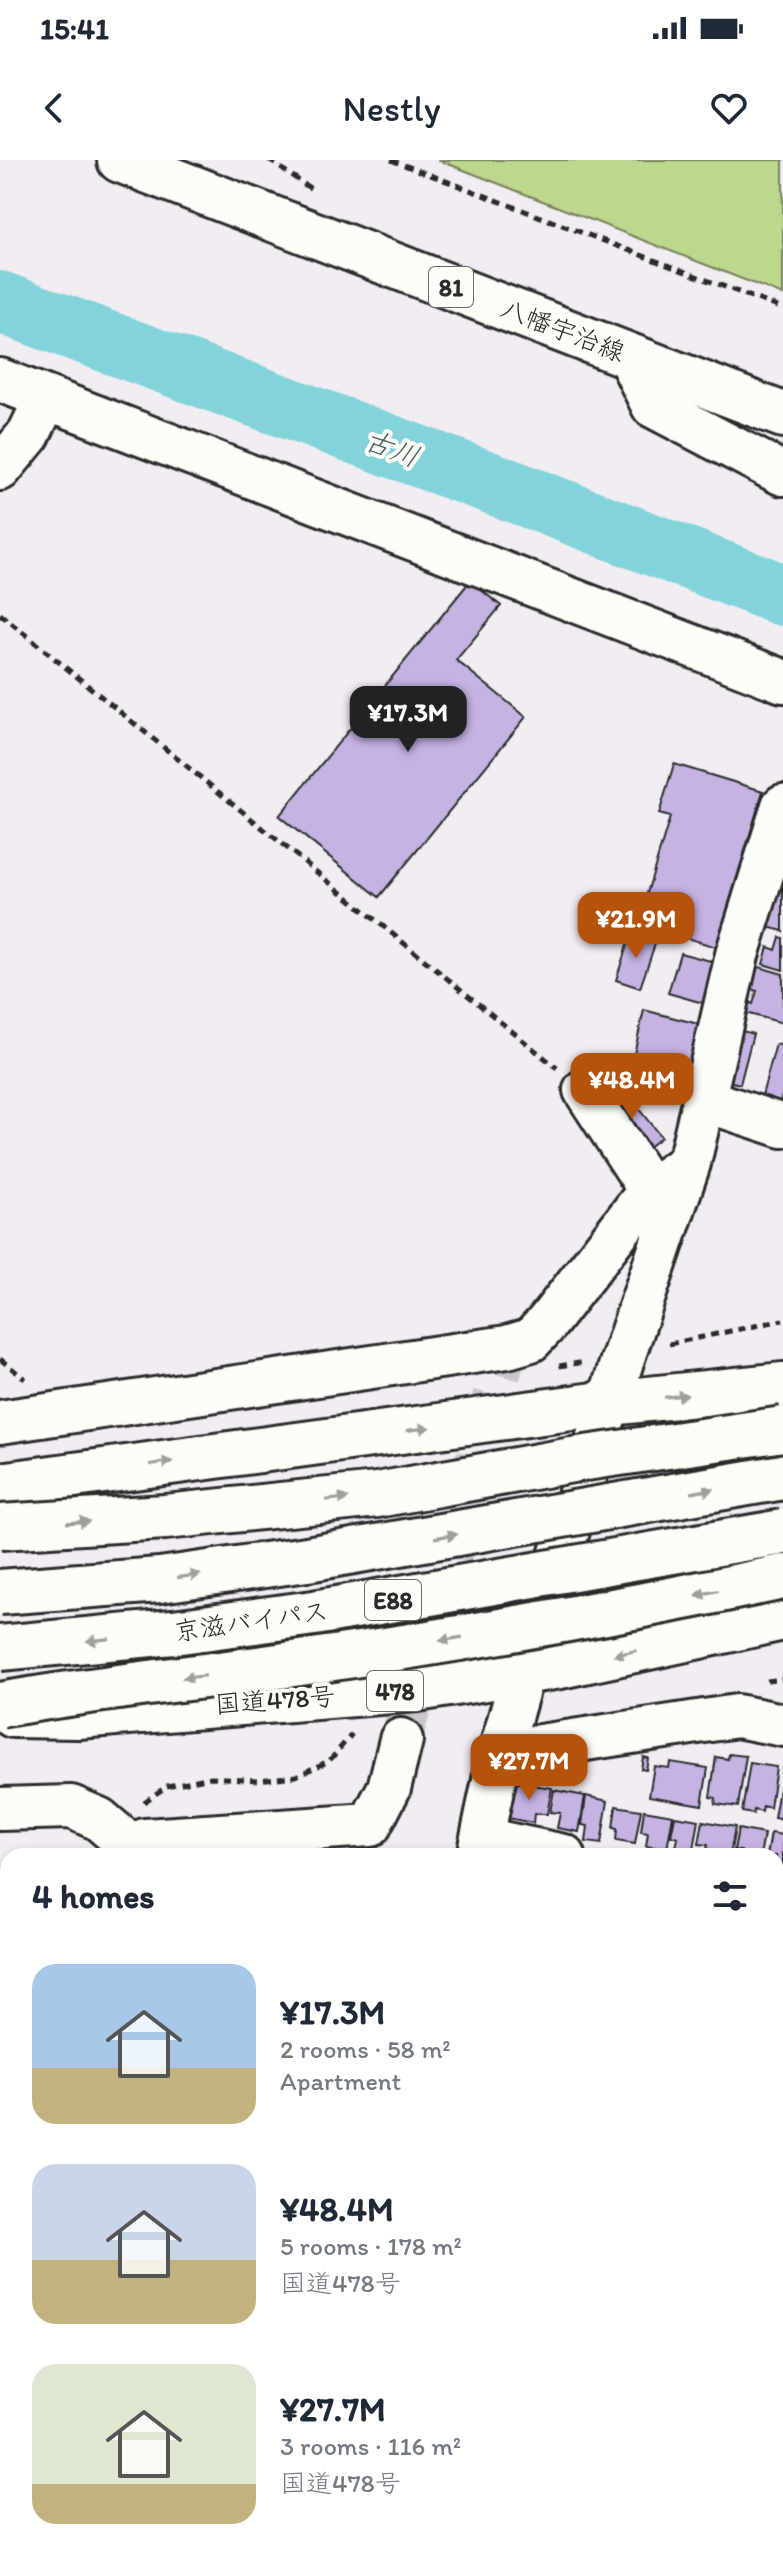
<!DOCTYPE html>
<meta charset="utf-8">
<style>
:root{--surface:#fff;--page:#f6f6f7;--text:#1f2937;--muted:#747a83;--accent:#b45309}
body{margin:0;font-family:Itim,"Klee One",sans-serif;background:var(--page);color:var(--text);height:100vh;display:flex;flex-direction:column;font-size:30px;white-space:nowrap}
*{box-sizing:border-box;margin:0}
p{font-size:26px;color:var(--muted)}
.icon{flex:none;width:44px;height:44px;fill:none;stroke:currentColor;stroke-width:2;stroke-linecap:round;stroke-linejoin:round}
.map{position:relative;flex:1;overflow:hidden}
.drawer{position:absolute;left:0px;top:1688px;width:784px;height:712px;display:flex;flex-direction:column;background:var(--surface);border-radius:24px 24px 0 0;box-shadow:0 4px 12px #0003}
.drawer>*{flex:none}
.price{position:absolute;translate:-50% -68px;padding:0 18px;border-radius:16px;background:var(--accent);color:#fff;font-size:26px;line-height:52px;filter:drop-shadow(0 2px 4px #0008)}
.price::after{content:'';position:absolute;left:50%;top:48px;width:24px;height:18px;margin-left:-12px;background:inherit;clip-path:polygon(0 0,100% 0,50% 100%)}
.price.current{background:#222;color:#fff}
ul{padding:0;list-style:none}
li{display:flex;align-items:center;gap:24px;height:200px;padding:0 32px}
li span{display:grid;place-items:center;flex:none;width:224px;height:160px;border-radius:24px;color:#555}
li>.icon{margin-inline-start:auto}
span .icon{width:96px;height:96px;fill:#fffc;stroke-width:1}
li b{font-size:34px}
h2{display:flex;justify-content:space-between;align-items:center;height:96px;padding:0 32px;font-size:34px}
.status{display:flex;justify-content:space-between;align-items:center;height:56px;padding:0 40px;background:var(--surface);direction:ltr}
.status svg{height:22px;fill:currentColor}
header{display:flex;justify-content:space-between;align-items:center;height:104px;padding:0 32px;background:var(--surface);font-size:36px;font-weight:600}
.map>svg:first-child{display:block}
.green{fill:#bcd78e;stroke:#74815c;stroke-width:2}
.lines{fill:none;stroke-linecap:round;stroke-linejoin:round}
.river{stroke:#83d4da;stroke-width:62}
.building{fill:#c5b3e4;stroke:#2b2b2b;stroke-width:2}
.minor-tunnel{stroke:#cac6cb;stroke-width:42;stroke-dasharray:42 21;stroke-linecap:butt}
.minor-casing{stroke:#2b2b2b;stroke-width:48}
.major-casing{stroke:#2b2b2b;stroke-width:50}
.highway-casing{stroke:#2b2b2b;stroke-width:50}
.path{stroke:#2b2b2b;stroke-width:5;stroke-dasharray:8 6;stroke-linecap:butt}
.minor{stroke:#fdfcf7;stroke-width:42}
.major{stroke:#fdfcf7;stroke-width:44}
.highway{stroke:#fdfcf7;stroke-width:44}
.highway-bridge-casing{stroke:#2b2b2b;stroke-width:50;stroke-linecap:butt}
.highway-bridge{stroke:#fdfcf7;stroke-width:44}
.oneway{fill:#9e9e9b}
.labels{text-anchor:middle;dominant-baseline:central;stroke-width:8;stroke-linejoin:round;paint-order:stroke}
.shield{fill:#fdfcf7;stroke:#6a6a68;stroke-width:2}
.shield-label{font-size:24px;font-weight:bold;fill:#2b2b2b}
.street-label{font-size:26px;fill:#2b2b2b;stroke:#fdfcf7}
.water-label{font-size:28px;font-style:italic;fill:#455e60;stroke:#fdfcf7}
</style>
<div class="status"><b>15:41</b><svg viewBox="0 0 49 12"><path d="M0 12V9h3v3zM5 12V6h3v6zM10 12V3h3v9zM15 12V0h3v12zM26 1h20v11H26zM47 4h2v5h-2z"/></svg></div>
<header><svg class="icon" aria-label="back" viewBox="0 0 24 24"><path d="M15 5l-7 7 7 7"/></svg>Nestly<svg class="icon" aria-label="heart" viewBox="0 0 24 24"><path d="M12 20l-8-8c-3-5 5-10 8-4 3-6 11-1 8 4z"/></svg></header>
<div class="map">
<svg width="783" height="2400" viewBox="0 0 783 2400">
<rect width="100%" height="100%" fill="#f2edf3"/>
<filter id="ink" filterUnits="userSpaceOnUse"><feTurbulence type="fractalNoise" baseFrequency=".0125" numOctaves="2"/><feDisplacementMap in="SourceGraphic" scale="16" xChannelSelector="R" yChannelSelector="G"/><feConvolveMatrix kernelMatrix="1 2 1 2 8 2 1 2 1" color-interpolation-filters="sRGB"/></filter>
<g filter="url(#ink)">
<path class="green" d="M438,0H783V135Z"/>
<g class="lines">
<path class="river" d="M0,142L510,330L783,435"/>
</g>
<path class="building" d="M470,421L501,446L456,500L526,557L379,737L279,656Z
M674,604L763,631L716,787L638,763L670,657L659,654Z
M783,712V771L767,767Z
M631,773L656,781L640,828L616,820Z
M780,777L783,778V810L763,804L768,787L776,790Z
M680,793L722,804L710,845L668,833Z
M749,804L783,814V863L734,850L738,839L753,844L757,831L742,826Z
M644,850L706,866L693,911L634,894Z
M735,869L753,874L740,924L724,920Z
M776,884L783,886V932L780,943L761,939Z
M623,929L661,977L642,992L603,945Z
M729,1594L746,1596L738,1647L715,1644L716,1638L710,1637L716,1597L728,1599Z
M643,1597L648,1598L646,1610L641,1609Z
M670,1602L708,1608L702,1645L649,1636L654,1606L669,1608Z
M750,1603L776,1607L770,1648L763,1646L762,1652L754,1650L753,1654L742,1652Z
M783,1606V1660L774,1658Z
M514,1622L552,1628L547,1654H534L533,1663L508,1658Z
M554,1630L585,1636L579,1672L557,1668L560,1653L550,1652Z
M586,1636L608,1641L601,1684L586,1682L588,1666L582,1665Z
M616,1646L641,1650L635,1684L616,1681L617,1669L613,1668Z
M644,1650L673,1655L667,1689L646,1686L648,1673L641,1672Z
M675,1656L699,1660L693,1695L675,1692L678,1678L671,1676Z
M703,1661L735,1667L730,1696H705L708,1685L699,1684Z
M738,1669L764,1674L760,1696H740L741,1691L734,1690Z
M771,1673L783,1675V1715L776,1713V1696H767Z
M776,1763L783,1764L780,1778H783V1808L776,1806Z
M776,1817L783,1819L779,1855H776Z
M8,1885V1940L0,1934V1895Z
M776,1903L783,1904V1947H776Z
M776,1973L783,1974V2023L776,2022Z
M0,1991L8,1998V2014L0,2024Z
M8,2033V2054L0,2048V2043Z
M776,2069L783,2070V2117L776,2116L781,2095L776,2094Z
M8,2092V2132L0,2126V2102Z
M783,2186V2221L776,2219Z
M8,2202V2236L0,2230V2212Z
M776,2277L783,2279V2315L780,2331H776Z
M8,2316V2332L0,2326Z
M0,2344L8,2350L7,2375L0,2369Z
M780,2351L783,2352V2400H770L772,2392H776V2370Z
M0,2377L8,2383V2390L4,2396L0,2393Z
M163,2392H189L185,2398L188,2400H157Z
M215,2392H241L239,2400H213Z
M744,2392H764L762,2399L743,2395Z"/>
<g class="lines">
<path class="minor-tunnel" d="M401,1580L507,1187"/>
<defs>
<path id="minor" d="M628,195L653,246L783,314
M0,220L783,521
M0,309L29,274L39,253
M585,930L650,1030
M704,940L783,966
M0,1262L507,1187L531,1180L547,1163L650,1030L689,1003
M500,1592L737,1556L783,1565
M0,1649L71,1647L99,1659L134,1689
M482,1679L564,1696
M128,1696L145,1680L370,1665L389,1628L401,1580
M478,1696L500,1592L523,1512L624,1195L689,1003L737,795L783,646
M776,1739L783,1740
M0,1861L8,1851
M776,1879L783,1881
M0,1951L8,1958
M0,2174L8,2164
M776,2244L783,2245
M96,2392L106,2400
M551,2392L589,2400
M24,2400L31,2392
M294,2400L296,2392"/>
<path id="major" d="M120,0L783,255"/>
<path id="highway" d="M0,1325L609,1243L783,1225
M13,1555L78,1556L417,1529L560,1506L783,1458"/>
</defs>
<use href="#minor" class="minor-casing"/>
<use href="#major" class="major-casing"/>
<use href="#highway" class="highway-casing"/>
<path class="path" d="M269,0L314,31
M391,0L783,149
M0,454L557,908
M669,1184L783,1160
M0,1199L25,1219
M559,1206L585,1202
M767,1521L783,1519
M144,1642L167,1626L211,1617L258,1620L296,1616L329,1601L352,1574"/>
<use href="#minor" class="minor"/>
<use href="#major" class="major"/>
<use href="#highway" class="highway"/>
<defs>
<path id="highway-bridge" d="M0,1367L165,1357L377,1335L572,1300L783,1269
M0,1432L160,1420L307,1399L783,1317
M0,1488L173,1472L314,1453L783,1372
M0,1545C99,1527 200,1518 300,1503C462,1479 623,1451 783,1417"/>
</defs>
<use href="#highway-bridge" class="highway-bridge-casing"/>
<use href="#highway-bridge" class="highway-bridge"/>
</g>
<defs><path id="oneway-solid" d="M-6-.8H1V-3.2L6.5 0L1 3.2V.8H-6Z" transform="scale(2)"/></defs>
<g class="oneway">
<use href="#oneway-solid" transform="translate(676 1236) rotate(-6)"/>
<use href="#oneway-solid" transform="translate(418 1269) rotate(-8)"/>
<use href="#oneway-solid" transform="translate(161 1303) rotate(-8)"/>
<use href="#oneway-solid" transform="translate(702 1331) rotate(-10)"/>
<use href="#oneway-solid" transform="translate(337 1339) rotate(-6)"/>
<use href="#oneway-solid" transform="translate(78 1362) rotate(-4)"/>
<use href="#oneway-solid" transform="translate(446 1376) rotate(-9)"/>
<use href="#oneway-solid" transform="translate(189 1416) rotate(-8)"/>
<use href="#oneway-solid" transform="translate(707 1433) rotate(168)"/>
<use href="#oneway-solid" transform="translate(451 1479) rotate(171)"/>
<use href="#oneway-solid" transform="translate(98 1480) rotate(174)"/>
<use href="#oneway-solid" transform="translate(625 1493) rotate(168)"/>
<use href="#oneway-solid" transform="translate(194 1517) rotate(173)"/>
</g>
</g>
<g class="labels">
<g class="shield">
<rect x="429" y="107" width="44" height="40" rx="6"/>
<rect x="365" y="1420" width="56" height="40" rx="6"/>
<rect x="367" y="1511" width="56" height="40" rx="6"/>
</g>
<g class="shield-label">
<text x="451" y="127">81</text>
<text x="393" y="1440">E88</text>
<text x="395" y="1531">478</text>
</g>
<g class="street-label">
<text transform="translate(563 170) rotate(21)">八幡宇治線</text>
<text transform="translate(251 1461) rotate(-8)">京滋バイパス</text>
<text transform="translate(275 1540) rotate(-4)">国道478号</text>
</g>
<g class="water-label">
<text transform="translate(392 288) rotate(21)">古川</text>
</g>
</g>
</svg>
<b class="price current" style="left:408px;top:594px">¥17.3M</b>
<b class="price" style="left:636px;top:800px">¥21.9M</b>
<b class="price" style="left:632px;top:961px">¥48.4M</b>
<b class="price" style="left:529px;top:1642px">¥27.7M</b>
<section class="drawer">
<h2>4 homes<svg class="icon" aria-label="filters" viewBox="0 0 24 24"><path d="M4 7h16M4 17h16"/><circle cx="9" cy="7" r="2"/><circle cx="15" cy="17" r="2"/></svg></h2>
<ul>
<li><span style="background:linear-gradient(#a9c7e8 65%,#c2b280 0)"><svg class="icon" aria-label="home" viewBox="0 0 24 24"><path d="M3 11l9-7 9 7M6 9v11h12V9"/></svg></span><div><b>¥17.3M</b><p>2 rooms · 58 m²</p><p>Apartment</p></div></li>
<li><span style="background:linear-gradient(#c9d6e8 60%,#c2b280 0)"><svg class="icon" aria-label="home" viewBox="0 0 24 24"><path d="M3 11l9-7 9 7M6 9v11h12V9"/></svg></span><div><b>¥48.4M</b><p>5 rooms · 178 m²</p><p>国道478号</p></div></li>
<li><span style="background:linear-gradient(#dfe7d0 75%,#c2b280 0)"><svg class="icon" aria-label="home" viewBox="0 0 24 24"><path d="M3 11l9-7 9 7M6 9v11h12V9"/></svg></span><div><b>¥27.7M</b><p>3 rooms · 116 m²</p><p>国道478号</p></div></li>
</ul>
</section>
</div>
